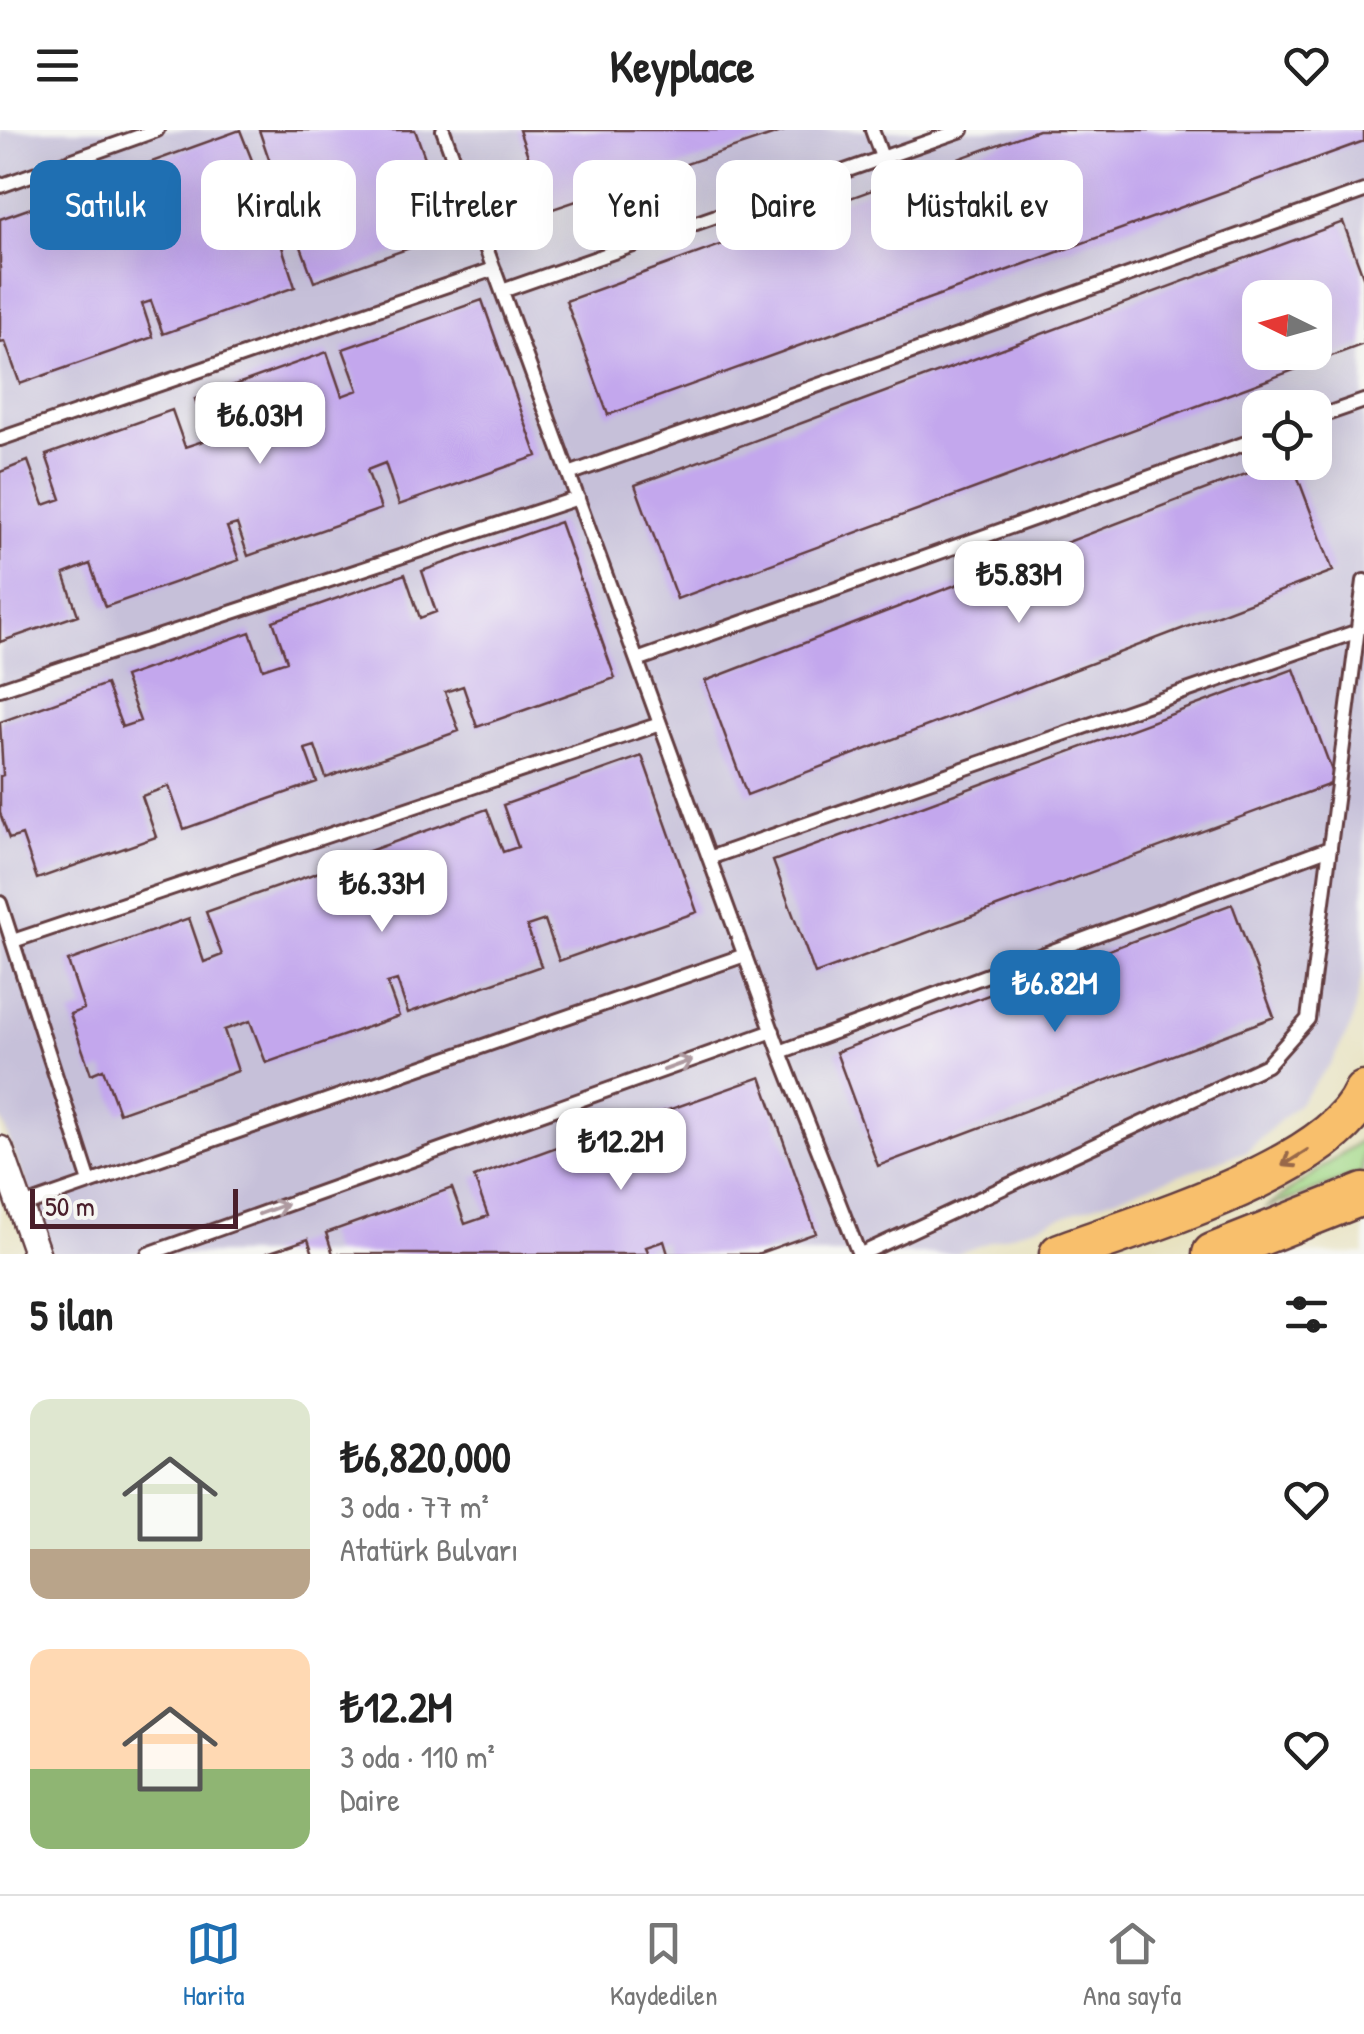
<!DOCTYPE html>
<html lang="tr">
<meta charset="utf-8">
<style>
:root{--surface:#fff;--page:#f6f6f6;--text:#222;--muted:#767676;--line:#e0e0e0;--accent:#1f6fb2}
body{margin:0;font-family:"Patrick Hand",sans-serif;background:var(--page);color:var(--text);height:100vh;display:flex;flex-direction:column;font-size:38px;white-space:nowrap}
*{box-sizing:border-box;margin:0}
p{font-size:32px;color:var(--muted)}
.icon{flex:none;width:55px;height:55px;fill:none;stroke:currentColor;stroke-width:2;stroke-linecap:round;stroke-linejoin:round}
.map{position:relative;height:1124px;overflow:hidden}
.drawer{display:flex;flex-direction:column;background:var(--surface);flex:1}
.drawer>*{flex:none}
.guide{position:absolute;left:30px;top:30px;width:1305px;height:90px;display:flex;gap:20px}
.needle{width:65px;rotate:275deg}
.buttons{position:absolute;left:1242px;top:150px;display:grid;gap:20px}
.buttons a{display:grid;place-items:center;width:90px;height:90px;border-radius:20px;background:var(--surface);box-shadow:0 10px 40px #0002;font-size:50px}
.scale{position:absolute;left:30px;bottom:25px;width:208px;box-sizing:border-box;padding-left:10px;border:5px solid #4a1f2b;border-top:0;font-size:28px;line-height:35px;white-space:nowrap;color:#4a1f2b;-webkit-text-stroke:8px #f6f6f2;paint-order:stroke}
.price{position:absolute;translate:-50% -85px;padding:0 22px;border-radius:20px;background:#fff;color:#222;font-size:32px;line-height:65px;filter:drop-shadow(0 2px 5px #0008)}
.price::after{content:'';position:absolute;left:50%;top:60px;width:30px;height:22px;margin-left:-15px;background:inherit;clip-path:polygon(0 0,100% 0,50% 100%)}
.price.current{background:var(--accent);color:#fff}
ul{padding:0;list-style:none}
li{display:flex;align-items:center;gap:30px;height:250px;padding:0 30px}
li span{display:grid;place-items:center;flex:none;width:280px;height:200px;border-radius:20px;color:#555}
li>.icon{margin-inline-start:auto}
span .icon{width:120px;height:120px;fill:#fffc;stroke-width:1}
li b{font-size:42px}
h2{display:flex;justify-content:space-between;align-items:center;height:120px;padding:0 30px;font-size:42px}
.chip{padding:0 35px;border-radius:20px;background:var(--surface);box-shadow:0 10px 40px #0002;font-size:35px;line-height:90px}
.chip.current{background:var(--accent);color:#fff}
header{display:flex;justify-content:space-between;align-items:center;height:130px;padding:0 30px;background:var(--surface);font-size:45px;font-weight:700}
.menu{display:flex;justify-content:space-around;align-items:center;height:140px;border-top:2px solid var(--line);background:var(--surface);font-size:28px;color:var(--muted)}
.menu a{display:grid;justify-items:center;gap:5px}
.menu .current{color:var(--accent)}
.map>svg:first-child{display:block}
.industrial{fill:#c6c0d9;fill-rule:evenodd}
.green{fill:#a4d989;stroke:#777c5a;stroke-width:2.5}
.building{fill:#c3a7ed;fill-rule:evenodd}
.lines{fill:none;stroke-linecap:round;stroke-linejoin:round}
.lane-casing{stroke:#623c41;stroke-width:18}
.street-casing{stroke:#623c41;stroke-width:30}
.primary-casing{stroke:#623c41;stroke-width:45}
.lane{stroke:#fff;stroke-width:12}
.street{stroke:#fff;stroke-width:25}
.primary{stroke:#f8bf6c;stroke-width:40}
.oneway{stroke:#ae9aa0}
.oneway2{stroke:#986748}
</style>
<header><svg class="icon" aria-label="menu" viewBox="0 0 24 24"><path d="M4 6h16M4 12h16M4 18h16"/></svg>Keyplace<svg class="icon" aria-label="heart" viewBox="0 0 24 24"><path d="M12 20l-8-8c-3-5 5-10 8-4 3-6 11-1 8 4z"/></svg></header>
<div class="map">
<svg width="1364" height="1124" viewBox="0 0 1364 1124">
<rect width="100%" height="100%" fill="#f6f6f2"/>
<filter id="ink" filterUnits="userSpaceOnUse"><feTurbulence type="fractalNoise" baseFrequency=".01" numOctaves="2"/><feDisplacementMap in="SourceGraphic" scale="20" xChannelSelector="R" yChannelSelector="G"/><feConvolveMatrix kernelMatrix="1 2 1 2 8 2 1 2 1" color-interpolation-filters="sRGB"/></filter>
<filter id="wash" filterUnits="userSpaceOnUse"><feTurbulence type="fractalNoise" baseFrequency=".0048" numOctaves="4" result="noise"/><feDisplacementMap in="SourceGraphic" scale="40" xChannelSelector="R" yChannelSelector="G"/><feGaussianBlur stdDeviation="2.25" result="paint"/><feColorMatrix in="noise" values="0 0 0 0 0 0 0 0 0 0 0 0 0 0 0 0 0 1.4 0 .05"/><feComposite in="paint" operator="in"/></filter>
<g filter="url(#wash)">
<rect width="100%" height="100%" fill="#e7e1be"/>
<path class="industrial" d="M0,0H1364V837L1351,896L1331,933L1300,972L1247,1021L956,1124H52L0,986ZM1260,168H1315V222H1260ZM1260,278H1315V332H1260Z"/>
<path class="green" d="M1364,1008L1362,1043L1264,1079Z"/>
<g id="blocks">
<path class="building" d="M240,0L257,43L272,38L259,0H415L452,103L314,152L299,111L282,117L295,157L163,204L151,171L142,174L153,207L20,254L5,212L0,213V89L87,58L100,94L124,86L110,47Z
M519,0H784V1L547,81Z
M1038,0H1364V11L608,285L566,171Z
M1343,92L1364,149V214L677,469L635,355ZM1260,168H1315V222H1260Z
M482,170L537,326L399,375L385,333L367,340L381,379L248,426L237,394L227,397L239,430L105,477L90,434L64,444L78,485L0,512V342L28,331L44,375L61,369L46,325L172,280L185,317L209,309L195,269L327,222L342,266L358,260L343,219Z
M1277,332H1292L1333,441L747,665L705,551Z
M560,392L615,548L477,597L463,556L445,562L459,601L326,648L315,616L305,619L317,652L184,699L169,656L142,666L156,707L37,749L22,705L9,709L0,683V646L3,645L0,592L106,554L122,597L140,591L124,547L250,502L263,539L287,531L273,491L405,444L420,488L436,482L422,441Z
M1294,539L1336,652L815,844L773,731Z
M642,626L697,782L559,831L545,790L527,796L541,836L408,883L397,850L387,853L399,886L266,933L250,891L224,900L238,941L119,983L103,939L91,944L70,884L84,879L68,831L189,788L204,832L222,825L206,782L333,737L346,773L369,765L355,726L487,679L503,722L518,717L503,675Z
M1232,774L1274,887L878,1036L836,922Z
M761,947L816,1103L757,1124H668L664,1111L646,1117L649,1124H333L326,1103L452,1058L465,1094L488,1086L474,1047L606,999L622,1044L638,1038L623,996Z
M308,1109L313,1124H268L267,1123Z"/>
</g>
</g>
<g filter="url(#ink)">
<use href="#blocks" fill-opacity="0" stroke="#623c41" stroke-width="2.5"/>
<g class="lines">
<defs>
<path id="lane" d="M443,0L780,922L859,1124
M872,0L883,30
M0,56L157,0
M502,161L962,0
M1315,288L1364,271
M0,309L494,139
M569,344L1364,61
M637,530L1260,308
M0,559L578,368
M709,728L1358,501
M0,773L90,1052
M13,811L660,594
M780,922L1330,718
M20,1077L745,825
M148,1124L773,901
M861,1124L1267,935L1308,889L1364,451"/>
<path id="street" d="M0,1019L37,1124"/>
<path id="primary" d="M1060,1124C1137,1095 1331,1040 1364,962
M1213,1124L1364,1064"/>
</defs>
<use href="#lane" class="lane-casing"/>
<use href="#street" class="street-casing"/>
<use href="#primary" class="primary-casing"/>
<use href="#lane" class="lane"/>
<use href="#street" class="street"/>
<use href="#primary" class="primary"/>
</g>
<defs><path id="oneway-shaft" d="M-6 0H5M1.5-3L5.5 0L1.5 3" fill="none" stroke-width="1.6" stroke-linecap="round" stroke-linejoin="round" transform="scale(2.5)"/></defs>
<g class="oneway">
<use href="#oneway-shaft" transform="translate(678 935) rotate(-20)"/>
<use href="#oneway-shaft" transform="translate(273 1079) rotate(-20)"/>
</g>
<use class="oneway2" href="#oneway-shaft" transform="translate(1295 1028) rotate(148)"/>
</g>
</svg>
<div class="buttons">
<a><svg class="needle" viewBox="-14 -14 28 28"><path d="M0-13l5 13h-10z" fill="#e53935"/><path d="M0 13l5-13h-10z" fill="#767676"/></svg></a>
<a><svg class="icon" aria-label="locate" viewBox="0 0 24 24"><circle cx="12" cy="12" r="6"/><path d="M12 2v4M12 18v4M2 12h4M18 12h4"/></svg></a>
</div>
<div class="scale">50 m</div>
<b class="price" style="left:260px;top:337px">₺6.03M</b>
<b class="price" style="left:1019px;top:496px">₺5.83M</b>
<b class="price" style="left:382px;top:805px">₺6.33M</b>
<b class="price current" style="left:1055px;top:905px">₺6.82M</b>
<b class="price" style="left:621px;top:1063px">₺12.2M</b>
<div class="guide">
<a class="chip current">Satılık</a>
<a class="chip">Kiralık</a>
<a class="chip">Filtreler</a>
<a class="chip">Yeni</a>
<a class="chip">Daire</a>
<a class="chip">Müstakil ev</a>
</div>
</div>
<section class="drawer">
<h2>5 ilan<svg class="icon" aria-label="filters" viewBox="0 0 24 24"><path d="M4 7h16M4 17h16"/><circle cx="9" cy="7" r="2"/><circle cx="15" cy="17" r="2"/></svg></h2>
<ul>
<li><span style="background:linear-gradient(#dfe7d0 75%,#b9a48a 0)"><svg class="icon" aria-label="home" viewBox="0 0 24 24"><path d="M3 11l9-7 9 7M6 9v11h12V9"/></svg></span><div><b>₺6,820,000</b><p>3 oda · 77 m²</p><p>Atatürk Bulvarı</p></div><svg class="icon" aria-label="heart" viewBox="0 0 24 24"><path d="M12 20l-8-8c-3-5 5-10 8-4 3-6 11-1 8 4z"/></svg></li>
<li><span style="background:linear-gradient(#ffd9b3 60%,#8fb573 0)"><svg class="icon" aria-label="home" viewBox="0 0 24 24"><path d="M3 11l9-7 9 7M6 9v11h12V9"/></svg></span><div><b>₺12.2M</b><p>3 oda · 110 m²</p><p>Daire</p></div><svg class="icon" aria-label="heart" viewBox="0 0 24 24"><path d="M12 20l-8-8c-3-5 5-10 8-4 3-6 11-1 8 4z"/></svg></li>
</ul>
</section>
<nav class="menu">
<a class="current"><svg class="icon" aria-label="map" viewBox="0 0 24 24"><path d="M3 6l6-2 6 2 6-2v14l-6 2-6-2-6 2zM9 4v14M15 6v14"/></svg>Harita</a>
<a><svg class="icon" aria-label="saved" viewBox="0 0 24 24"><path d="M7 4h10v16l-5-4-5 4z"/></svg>Kaydedilen</a>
<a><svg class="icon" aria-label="home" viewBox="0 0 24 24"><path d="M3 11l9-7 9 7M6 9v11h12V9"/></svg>Ana sayfa</a>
</nav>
